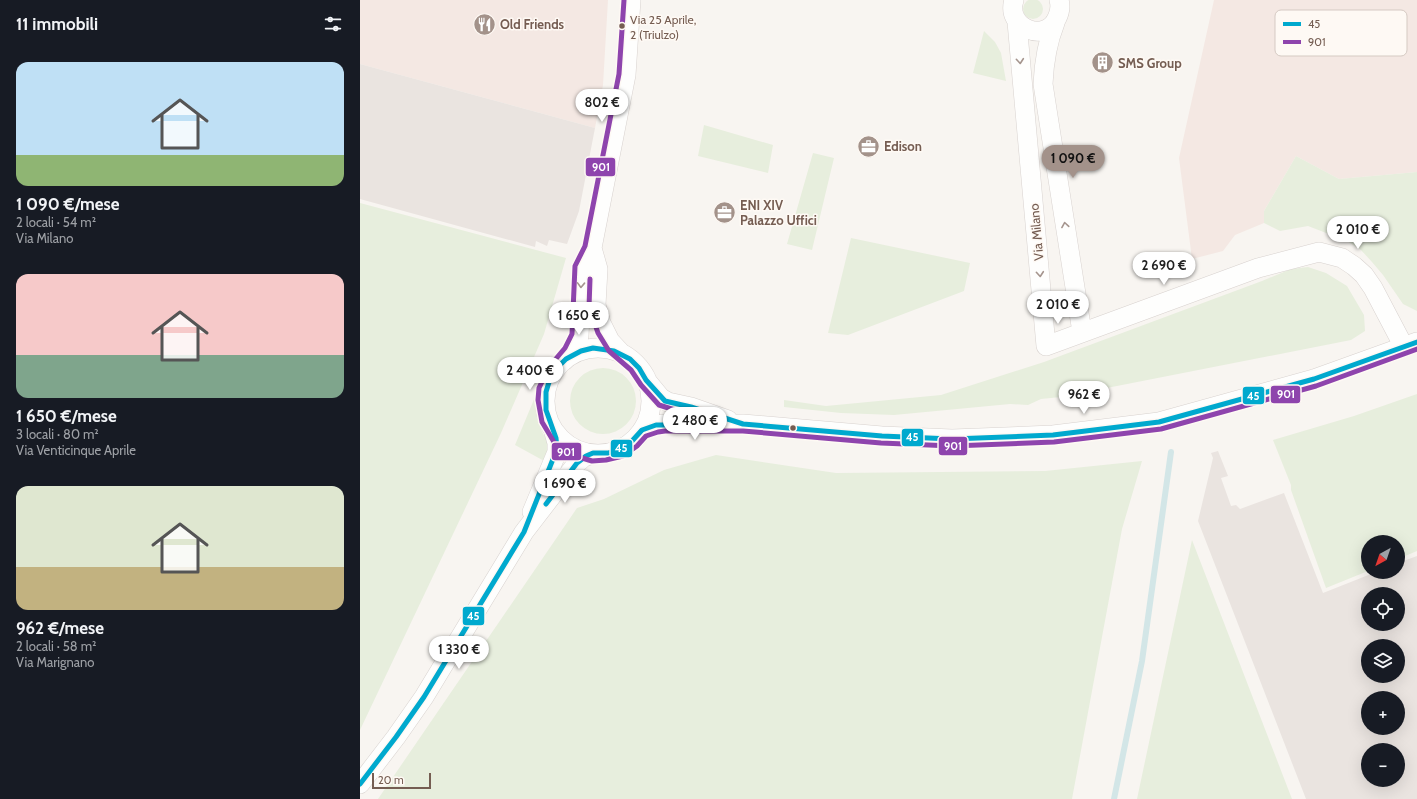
<!DOCTYPE html>
<html lang="it">
<meta charset="utf-8">
<style>
:root{--surface:#171b24;--page:#242831;--text:#f1f3f6;--muted:#9ea1a6;--accent:#a3928a}
body{margin:0;font-family:Cabin,sans-serif;background:var(--page);color:var(--text);height:100vh;display:flex;flex-direction:column;font-size:15px;white-space:nowrap}
*{box-sizing:border-box;margin:0}
p{font-size:13px;color:var(--muted)}
.icon{flex:none;width:22px;height:22px;fill:none;stroke:currentColor;stroke-width:2;stroke-linecap:round;stroke-linejoin:round}
.map{position:relative;flex:1;overflow:hidden}
.details{display:flex;flex-direction:column;background:var(--surface);width:360px}
.details>*{flex:none}
.needle{width:26px;rotate:220deg}
.buttons{position:absolute;left:1001px;top:535px;display:grid;gap:8px}
.buttons a{display:grid;place-items:center;width:44px;height:44px;border-radius:50%;background:var(--surface);box-shadow:0 4px 16px #0002;font-size:20px}
.scale{position:absolute;left:12px;bottom:10px;width:59px;box-sizing:border-box;padding-left:4px;border:2px solid #755d52;border-top:0;font-size:11px;line-height:14px;white-space:nowrap;color:#755d52;-webkit-text-stroke:3px #fef9f4;paint-order:stroke}
.price{position:absolute;translate:-50% -34px;padding:0 9px;border-radius:14px;background:#fff;color:#222;font-size:13px;line-height:26px;filter:drop-shadow(0 1px 2px #0008)}
.price::after{content:'';position:absolute;left:50%;top:24px;width:12px;height:9px;margin-left:-6px;background:inherit;clip-path:polygon(0 0,100% 0,50% 100%)}
.price.active{background:var(--accent);color:#111}
ul{padding:0;list-style:none}
li{display:grid;align-content:center;gap:8px;height:212px;padding:0 16px}
li span{display:grid;place-items:center;height:124px;border-radius:12px;color:#555}
li>.icon{margin-inline-start:auto}
span .icon{width:72px;height:72px;fill:#fffc;stroke-width:1}
li b{font-size:17px}
h2{display:flex;justify-content:space-between;align-items:center;height:48px;padding:0 16px;font-size:17px}
main{display:flex;flex:1;min-height:0}
.map>svg:first-child{display:block}
.commercial{fill:#f4e8e3}
.industrial{fill:#eae4e0;fill-rule:evenodd}
.green{fill:#e7eedd}
.lines{fill:none;stroke-linecap:round;stroke-linejoin:round}
.stream{stroke:#d3e6e7;stroke-width:6}
.minor-casing{stroke:#d8d2cf;stroke-width:20}
.minor{stroke:#fefefd;stroke-width:19}
.bus-1-casing{stroke:#fef9f4;stroke-width:8}
.bus-2-casing{stroke:#fef9f4;stroke-width:8}
.bus-1{stroke:#00a9ce;stroke-width:5}
.bus-2{stroke:#8e44ad;stroke-width:5}
.oneway{stroke:#a5958e}
.bus-dot{fill:#755d52;stroke:#fef9f4;stroke-width:1.5}
.labels{text-anchor:middle;dominant-baseline:central;stroke-width:3;stroke-linejoin:round;paint-order:stroke}
.bus-label{font-size:12px;fill:#755d52;stroke:#fef9f4;text-anchor:start}
.poi-label{font-size:13px;font-weight:bold;fill:#755d52;stroke:#fef9f4;text-anchor:start}
.street-label{font-size:13px;fill:#755d52;stroke:#fef9f4}
.key{fill:#fef9f4;stroke:#d5cac3;stroke-width:1}
.key-label{font-size:11px;fill:#755d52}
.line-badge{stroke:#fef9f4;stroke-width:1.5}
.badge-label{font-size:11px;text-anchor:middle;font-weight:bold;fill:#fff}
</style>
<main>
<section class="details">
<h2>11 immobili<svg class="icon" aria-label="filters" viewBox="0 0 24 24"><path d="M4 7h16M4 17h16"/><circle cx="9" cy="7" r="2"/><circle cx="15" cy="17" r="2"/></svg></h2>
<ul>
<li><span style="background:linear-gradient(#bfe0f5 75%,#8fb573 0)"><svg class="icon" aria-label="home" viewBox="0 0 24 24"><path d="M3 11l9-7 9 7M6 9v11h12V9"/></svg></span><div><b>1 090 €/mese</b><p>2 locali · 54 m²</p><p>Via Milano</p></div></li>
<li><span style="background:linear-gradient(#f6c9c9 65%,#7fa58c 0)"><svg class="icon" aria-label="home" viewBox="0 0 24 24"><path d="M3 11l9-7 9 7M6 9v11h12V9"/></svg></span><div><b>1 650 €/mese</b><p>3 locali · 80 m²</p><p>Via Venticinque Aprile</p></div></li>
<li><span style="background:linear-gradient(#dfe7d0 65%,#c2b280 0)"><svg class="icon" aria-label="home" viewBox="0 0 24 24"><path d="M3 11l9-7 9 7M6 9v11h12V9"/></svg></span><div><b>962 €/mese</b><p>2 locali · 58 m²</p><p>Via Marignano</p></div></li>
</ul>
</section>
<div class="map">
<svg width="1057" height="799" viewBox="0 0 1057 799">
<rect width="100%" height="100%" fill="#f8f5f1"/>
<path class="commercial" d="M0,0H248L243,85L235,128L0,64Z
M854,0H1057V172L979,179L936,156L904,211V223L875,235L863,251L832,259L819,158Z"/>
<path class="industrial" d="M0,64L235,128L219,211L207,244L189,240L187,246L176,241L175,247L0,199Z
M858,451L868,476L861,478L871,506L876,505L880,509L924,493L963,593L1016,572H1038V563L1057,556V799H946L838,521L853,458L851,453ZM1008,594H1038V624H1008ZM1008,646H1038V676H1008ZM1008,698H1038V728H1008ZM1008,750H1038V780H1008Z"/>
<path class="green" d="M663 9a10 10 0 1 1 20 0a10 10 0 1 1-20 0Z
M624,31L635,42L641,53L646,81L613,73Z
M344,125L413,145L408,173L338,156Z
M453,153L474,158L452,250L427,244Z
M936,156L979,179L1057,172V311L1043,304L1023,275L1012,262L1001,250L987,241L948,226L920,231L904,223V211Z
M0,203L206,258L184,334L141,433L0,730Z
M491,238L610,263L604,291L488,335L468,333Z
M948,267L966,273L987,286L1004,315L1005,331L991,340L701,397L681,399L668,405L650,404L534,415L481,413L424,407V400L466,406L581,395L684,362L902,281L931,269Z
M210 401a33 33 0 1 1 66 0a33 33 0 1 1-66 0Z
M1057,394V551L1038,559V542H1008V571L966,588L931,490V485L913,440L994,416Z
M175,397L179,421L182,432L187,440L190,451L186,462L155,445Z
M356,455L476,473L685,471L782,461L762,529L712,799H18L217,508L244,499L304,470Z
M832,540L932,799H777Z"/>
<g class="lines">
<path class="stream" d="M754,799L782,661L811,452"/>
<defs>
<path id="minor" d="M654,0C645,28 686,44 697,18C700,12 701,7 699,0
M657,22L686,346L898,268L959,252L982,258L994,266L1004,275L1013,288L1044,347
M695,23C687,43 684,62 683,84L722,332
M232,248L238,269L236,305L241,323L250,341L263,355
M185 401a53 53 0 1 1 106 0a53 53 0 1 1-106 0Z
M205,360L213,349L219,336L222,267L232,248L266,75L271,0
M287,381L301,398L308,402L331,407L368,420
M282,430L296,425L305,424L328,425L383,424L522,436L592,439L693,435L799,422L954,379L1057,342
M172,512L197,452V443L193,429
M0,784L36,737L64,697L164,532L217,463L224,457L233,454"/>
</defs>
<use href="#minor" class="minor-casing"/>
<use href="#minor" class="minor"/>
<defs>
<path id="bus-1" d="M186,504L217,463L226,456L233,453H248L260,449L272,441L282,430L296,425H353
M0,784L36,737L64,697L164,532L197,449L196,438L186,410V392L189,382L195,370L206,359L221,351L233,348L254,351L270,359L279,368L286,380L305,401L331,407L383,424L522,436L592,439L693,435L799,422L954,379L1057,342"/>
<path id="bus-2" d="M264,0L259,74L225,246L215,266L212,334L205,348L189,367L179,388L178,400L182,422L194,442L209,454L232,461L246,460L263,456L277,446L286,436L298,432L305,431H383L521,443L592,446L694,442L801,429L956,386L1057,349
M230,279L229,307L238,333L249,351L271,370L281,385L299,405L356,423"/>
</defs>
<use href="#bus-1" class="bus-1-casing"/>
<use href="#bus-2" class="bus-2-casing"/>
<use href="#bus-1" class="bus-1"/>
<use href="#bus-2" class="bus-2"/>
</g>
<defs><path id="oneway-chevron" d="M-2-3.5L2.5 0L-2 3.5" fill="none" stroke-width="1.6" stroke-linecap="round" stroke-linejoin="round"/></defs>
<g class="oneway">
<use href="#oneway-chevron" transform="translate(660 61) rotate(85)"/>
<use href="#oneway-chevron" transform="translate(705 225) rotate(-99)"/>
<use href="#oneway-chevron" transform="translate(680 274) rotate(85)"/>
<use href="#oneway-chevron" transform="translate(221 285) rotate(92)"/>
</g>
<defs>
<symbol id="restaurant-disc" viewBox="-11 -11 22 22"><circle r="9.5" fill="#a3928a" stroke="#fef9f4"/><path d="M-5-6h1v4h1v-4h1v4h1v-4h1v5L-1.5 .5V6h-2V.5L-5-1ZM5-6V6H3V1.5H1.5Q1.5-4 5-6Z" fill="#fff"/></symbol>
<symbol id="building-disc" viewBox="-11 -11 22 22"><circle r="9.5" fill="#a3928a" stroke="#fef9f4"/><path d="M-4-6H4V6H1V3H-1V6H-4ZM-2.5-4.3h1.7v1.8h-1.7ZM.8-4.3h1.7v1.8H.8ZM-2.5-1h1.7V.8h-1.7ZM.8-1h1.7V.8H.8Z" fill="#fff"/></symbol>
<symbol id="office-disc" viewBox="-11 -11 22 22"><circle r="9.5" fill="#a3928a" stroke="#fef9f4"/><path d="M-6-3h4V-5.5h4V-3h4V5H-6ZM-1-4.5V-3h2v-1.5ZM-6 0V1H6V0Z" fill="#fff"/></symbol>
</defs>
<g fill-rule="evenodd">
<use href="#restaurant-disc" x="112" y="12" width="25" height="25"/>
<use href="#building-disc" x="730" y="50" width="25" height="25"/>
<use href="#office-disc" x="496" y="134" width="25" height="25"/>
<use href="#office-disc" x="352" y="200" width="25" height="25"/>
</g>
<g class="bus-dot">
<circle cx="262" cy="26" r="3.5"/>
<circle cx="433" cy="428" r="3.5"/>
</g>
<g class="labels">
<g class="bus-label">
<text x="270" y="19">Via 25 Aprile,<tspan x="270" dy="15">2 (Triulzo)</tspan></text>
</g>
<g class="poi-label">
<text x="140" y="24">Old Friends</text>
<text x="758" y="63">SMS Group</text>
<text x="524" y="146">Edison</text>
<text x="380" y="205">ENI XIV<tspan x="380" dy="15">Palazzo Uffici</tspan></text>
</g>
<g class="street-label">
<text transform="translate(676 232) rotate(-95)">Via Milano</text>
</g>
</g>
<rect x="915" y="10" width="132" height="46" rx="6" class="key"/>
<rect x="923" y="22" width="18" height="4" fill="#00a9ce"/>
<rect x="923" y="40" width="18" height="4" fill="#8e44ad"/>
<g class="key-label">
<text x="948" y="28">45</text>
<text x="948" y="46">901</text>
</g>
<g class="line-badge">
<rect x="225" y="157" width="31" height="20" rx="4" fill="#8e44ad"/>
<rect x="910" y="385" width="31" height="19" rx="4" fill="#8e44ad"/>
<rect x="882" y="386" width="23" height="19" rx="4" fill="#00a9ce"/>
<rect x="541" y="428" width="23" height="19" rx="4" fill="#00a9ce"/>
<rect x="578" y="436" width="30" height="20" rx="4" fill="#8e44ad"/>
<rect x="250" y="439" width="23" height="19" rx="4" fill="#00a9ce"/>
<rect x="191" y="442" width="31" height="19" rx="4" fill="#8e44ad"/>
<rect x="102" y="606" width="23" height="20" rx="4" fill="#00a9ce"/>
</g>
<g class="badge-label">
<text x="241" y="171">901</text>
<text x="926" y="398">901</text>
<text x="893" y="400">45</text>
<text x="552" y="441">45</text>
<text x="593" y="450">901</text>
<text x="261" y="452">45</text>
<text x="206" y="456">901</text>
<text x="113" y="620">45</text>
</g>
</svg>
<div class="buttons">
<a><svg class="needle" viewBox="-14 -14 28 28"><path d="M0-13l5 13h-10z" fill="#e53935"/><path d="M0 13l5-13h-10z" fill="#9ea1a6"/></svg></a>
<a><svg class="icon" aria-label="locate" viewBox="0 0 24 24"><circle cx="12" cy="12" r="6"/><path d="M12 2v4M12 18v4M2 12h4M18 12h4"/></svg></a>
<a><svg class="icon" aria-label="layers" viewBox="0 0 24 24"><path d="M12 4l9 5-9 5-9-5zM3 14l9 5 9-5"/></svg></a>
<a>+</a>
<a>−</a>
</div>
<div class="scale">20 m</div>
<b class="price" style="left:242px;top:123px">802 €</b>
<b class="price active" style="left:713px;top:179px">1 090 €</b>
<b class="price" style="left:998px;top:250px">2 010 €</b>
<b class="price" style="left:804px;top:286px">2 690 €</b>
<b class="price" style="left:698px;top:325px">2 010 €</b>
<b class="price" style="left:219px;top:336px">1 650 €</b>
<b class="price" style="left:170px;top:391px">2 400 €</b>
<b class="price" style="left:724px;top:415px">962 €</b>
<b class="price" style="left:335px;top:441px">2 480 €</b>
<b class="price" style="left:205px;top:504px">1 690 €</b>
<b class="price" style="left:99px;top:670px">1 330 €</b>
</div>
</main>
